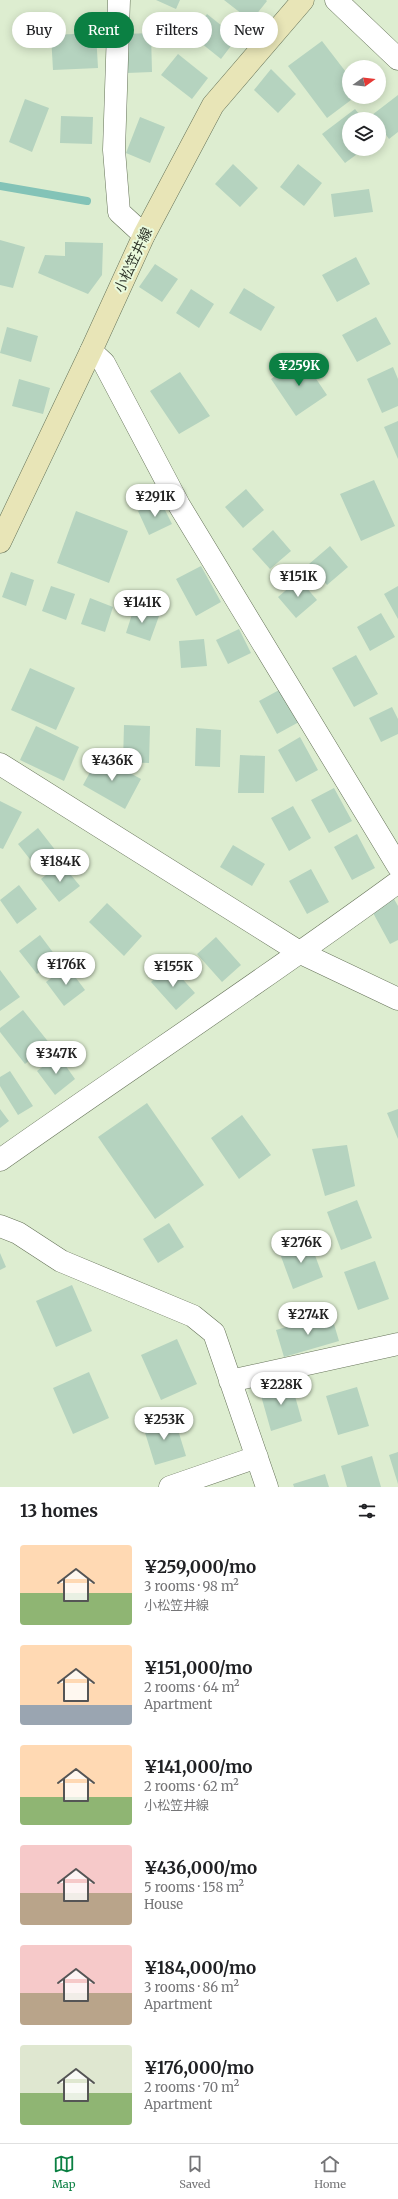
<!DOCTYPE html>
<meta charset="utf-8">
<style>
:root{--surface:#fff;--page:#f2f2f2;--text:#202124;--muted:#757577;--line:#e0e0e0;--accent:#0b8043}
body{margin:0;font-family:Merriweather,"Noto Sans JP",serif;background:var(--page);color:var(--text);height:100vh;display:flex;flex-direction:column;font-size:15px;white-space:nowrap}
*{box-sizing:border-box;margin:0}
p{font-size:13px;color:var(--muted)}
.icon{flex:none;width:22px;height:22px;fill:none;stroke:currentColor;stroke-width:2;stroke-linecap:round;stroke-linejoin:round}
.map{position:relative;height:1487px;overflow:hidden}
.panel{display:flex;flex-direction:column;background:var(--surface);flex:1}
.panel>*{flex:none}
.hud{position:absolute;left:12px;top:12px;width:374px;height:36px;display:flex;gap:8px}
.needle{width:26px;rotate:76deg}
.controls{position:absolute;left:342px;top:60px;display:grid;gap:8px}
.controls a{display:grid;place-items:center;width:44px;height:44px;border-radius:50%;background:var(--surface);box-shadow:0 2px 10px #0003;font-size:20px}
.price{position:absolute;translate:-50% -34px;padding:0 9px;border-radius:14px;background:#fff;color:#222;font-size:13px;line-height:26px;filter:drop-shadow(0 1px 2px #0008)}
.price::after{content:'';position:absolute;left:50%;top:24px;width:12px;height:9px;margin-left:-6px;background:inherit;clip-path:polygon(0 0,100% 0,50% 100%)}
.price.selected{background:var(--accent);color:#fff}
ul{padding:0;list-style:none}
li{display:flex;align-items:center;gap:12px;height:100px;padding:0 20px}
li span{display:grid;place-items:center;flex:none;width:112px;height:80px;border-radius:4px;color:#555}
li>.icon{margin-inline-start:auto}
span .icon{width:48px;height:48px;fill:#fffc;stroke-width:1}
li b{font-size:17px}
h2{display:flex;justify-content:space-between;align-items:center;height:48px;padding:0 20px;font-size:17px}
.pill{padding:0 14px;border-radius:18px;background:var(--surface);box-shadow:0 2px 10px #0003;font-size:14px;line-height:36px}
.pill.selected{background:var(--accent);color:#fff}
.menu{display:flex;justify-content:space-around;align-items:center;height:56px;border-top:1px solid var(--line);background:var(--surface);font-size:11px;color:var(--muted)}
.menu a{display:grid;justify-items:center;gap:2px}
.menu .selected{color:var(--accent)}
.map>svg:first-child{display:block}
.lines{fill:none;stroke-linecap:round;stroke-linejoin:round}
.stream{stroke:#83c3b7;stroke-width:8}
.building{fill:#b5d3bf}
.street-casing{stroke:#657258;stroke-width:23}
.secondary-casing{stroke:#657258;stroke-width:23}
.street{stroke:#fff;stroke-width:22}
.secondary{stroke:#e8e5b7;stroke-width:22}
.labels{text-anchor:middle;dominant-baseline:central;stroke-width:4;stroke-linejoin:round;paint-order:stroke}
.street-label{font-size:14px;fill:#31372c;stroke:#eafadd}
</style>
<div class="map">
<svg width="398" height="1487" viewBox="0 0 398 1487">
<rect width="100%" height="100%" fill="#ddedd0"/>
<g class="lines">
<path class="stream" d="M0,186L87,201"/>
</g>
<path class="building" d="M156,0H180L176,9Z
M224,0H266L267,1L251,21Z
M207,14L237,38L221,59L191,35Z
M96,33L98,68L53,70L51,35Z
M151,33L152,72L127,73L125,34Z
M322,41L349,76V97H355L327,118L288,66Z
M178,54L208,78L192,99L161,75Z
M271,69L296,94L278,113L254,90Z
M398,95V132L389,139L379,125V119H374L372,115Z
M25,99L49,108L32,152L9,142Z
M355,109L363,119H349V149H364L345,163L322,134Z
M61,116L93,117L92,144L60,143Z
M140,117L165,127L150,163L126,153Z
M233,164L258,188L240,207L215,184Z
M298,164L322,183L304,206L280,187Z
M369,189L373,212L334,217L331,194Z
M0,240L25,247L13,288L0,285Z
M65,242L103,243L102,275L88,294L38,273L45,255L65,256Z
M356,257L370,284L337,302L322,275Z
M155,264L178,279L162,302L139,287Z
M244,288L275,307L261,331L229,313Z
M191,289L214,304L199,328L176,313Z
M376,317L391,344L357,362L342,335Z
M7,327L38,336L31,362L0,353Z
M302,358L327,395L296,416L271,379Z
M393,367L398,379V406L382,413L367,379Z
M180,372L210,416L179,434L150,391Z
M19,379L50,388L43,414L12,406Z
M398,421V459L384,427Z
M374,480L395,526L361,541L340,494Z
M246,489L264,510L243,528L225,507Z
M160,500L172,524L149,535L138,511Z
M76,511L128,531L109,583L57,563Z
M273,530L291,551L270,569L252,549Z
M330,546L348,567L327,585L309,564Z
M201,566L221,602L196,616L176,579Z
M11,572L34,580L26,606L2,597Z
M299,579L317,600L296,618L278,597Z
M51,586L75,594L66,620L42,611Z
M398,586V619L384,594Z
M90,598L113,607L105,632L81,624Z
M134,608L159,616L150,641L126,633Z
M381,613L395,637L370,651L357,627Z
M239,629L251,653L228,664L216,640Z
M204,639L207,666L181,668L179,641Z
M356,655L378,694L354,707L332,668Z
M30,668L75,688L56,730L11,710Z
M281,689L299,722L277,734L259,701Z
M392,707L398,719V734L381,742L369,718Z
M124,725L150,726L149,763L123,762Z
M36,726L79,747L64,781L20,760Z
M196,728L221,730L220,767L195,766Z
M300,737L318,770L296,782L278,750Z
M240,755L265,756L264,793H238Z
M99,756L141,779L125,809L83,785Z
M334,788L352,821L329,833L311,800Z
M0,801L22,812L3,849L0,848Z
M293,806L311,838L289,851L271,818Z
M38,828L56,851L36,867L18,844Z
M357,834L375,868L352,880L334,847Z
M233,845L265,864L252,886L220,867Z
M61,863L80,886L59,902L41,879Z
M311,869L329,902L307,914L289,881Z
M19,885L37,909L17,924L0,900Z
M394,899L398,906V940L390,944L372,911Z
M107,903L142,936L124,956L89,922Z
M40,935L58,959L37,974L19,951Z
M216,937L241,965L222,982L197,954Z
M170,965L195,993L176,1010L151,982Z
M67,966L85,990L64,1006L46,982Z
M0,970L20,997L0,1011Z
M23,1010L50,1044L25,1064L0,1032V1028Z
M58,1055L75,1079L55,1095L37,1071Z
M10,1071L33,1106L18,1115L0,1086V1077Z
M147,1103L204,1185L155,1219L98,1137Z
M0,1109L9,1121L0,1128Z
M398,1109V1139L387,1113Z
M242,1115L271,1155L239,1179L211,1138Z
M347,1145L355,1186L325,1196L312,1149Z
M357,1200L372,1238L341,1250L327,1212Z
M169,1223L184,1247L158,1263L143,1239Z
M309,1239L323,1277L293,1289L279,1251Z
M0,1253L6,1267L0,1270Z
M375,1261L389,1299L358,1310L344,1272Z
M72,1285L92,1331L56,1347L36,1301Z
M331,1314L339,1341L284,1357L276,1330Z
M177,1339L197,1384L161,1400L141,1355Z
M89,1372L109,1418L73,1434L53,1388Z
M291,1382L302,1421L271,1431L260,1392Z
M357,1387L369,1426L338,1435L326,1396Z
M174,1417L186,1456L155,1465L143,1426Z
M398,1452V1484L389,1455Z
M372,1456L381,1487H347L341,1466Z
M325,1474L329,1487H294L293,1484Z"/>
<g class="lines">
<defs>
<path id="street" d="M119,0L114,150L119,212L144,235
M336,0L398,59
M91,351L104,363L179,505L398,866
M0,764L301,953L398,999
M0,1160C132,1067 267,978 398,882
M0,1226L18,1233L61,1261L193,1316L214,1333L267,1487
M230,1381L398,1344
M170,1487L257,1457"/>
<path id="secondary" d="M0,542L91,351L144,235L213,105L303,0"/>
</defs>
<use href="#street" class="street-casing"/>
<use href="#secondary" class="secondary-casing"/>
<use href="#street" class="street"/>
<use href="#secondary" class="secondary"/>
</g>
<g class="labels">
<g class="street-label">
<text transform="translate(133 260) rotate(-65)">小松笠井線</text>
</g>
</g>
</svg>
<div class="controls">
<a><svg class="needle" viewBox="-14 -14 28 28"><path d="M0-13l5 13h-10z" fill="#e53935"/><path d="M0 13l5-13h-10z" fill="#757577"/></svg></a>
<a><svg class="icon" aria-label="layers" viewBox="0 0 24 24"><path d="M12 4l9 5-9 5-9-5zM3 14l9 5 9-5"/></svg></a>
</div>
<b class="price selected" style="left:299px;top:387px">¥259K</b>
<b class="price" style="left:155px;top:518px">¥291K</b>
<b class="price" style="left:298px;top:598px">¥151K</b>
<b class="price" style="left:142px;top:624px">¥141K</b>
<b class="price" style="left:112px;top:782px">¥436K</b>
<b class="price" style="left:60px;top:883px">¥184K</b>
<b class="price" style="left:66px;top:986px">¥176K</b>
<b class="price" style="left:173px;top:988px">¥155K</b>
<b class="price" style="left:56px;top:1075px">¥347K</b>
<b class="price" style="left:301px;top:1264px">¥276K</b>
<b class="price" style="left:308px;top:1336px">¥274K</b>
<b class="price" style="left:281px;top:1406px">¥228K</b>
<b class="price" style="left:164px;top:1441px">¥253K</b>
<div class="hud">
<a class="pill">Buy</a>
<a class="pill selected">Rent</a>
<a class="pill">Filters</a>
<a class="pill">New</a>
</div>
</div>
<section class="panel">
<h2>13 homes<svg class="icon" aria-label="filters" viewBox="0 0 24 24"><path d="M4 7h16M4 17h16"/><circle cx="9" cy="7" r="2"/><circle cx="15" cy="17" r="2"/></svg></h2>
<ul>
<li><span style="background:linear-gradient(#ffd9b3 60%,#8fb573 0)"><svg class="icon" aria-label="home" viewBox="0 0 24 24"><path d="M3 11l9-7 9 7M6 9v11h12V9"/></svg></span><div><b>¥259,000/mo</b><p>3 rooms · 98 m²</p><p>小松笠井線</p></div></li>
<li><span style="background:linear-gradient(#ffd9b3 75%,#9aa5b1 0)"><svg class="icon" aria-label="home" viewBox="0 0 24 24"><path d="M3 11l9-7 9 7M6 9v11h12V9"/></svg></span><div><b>¥151,000/mo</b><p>2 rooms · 64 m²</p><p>Apartment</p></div></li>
<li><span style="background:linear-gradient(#ffd9b3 65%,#8fb573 0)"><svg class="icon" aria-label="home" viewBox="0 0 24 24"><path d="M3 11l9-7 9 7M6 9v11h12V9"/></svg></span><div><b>¥141,000/mo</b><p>2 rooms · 62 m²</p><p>小松笠井線</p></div></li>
<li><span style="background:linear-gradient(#f6c9c9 60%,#b9a48a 0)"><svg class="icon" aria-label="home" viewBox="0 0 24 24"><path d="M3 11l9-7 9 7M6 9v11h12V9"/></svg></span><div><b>¥436,000/mo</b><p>5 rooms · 158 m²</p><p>House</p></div></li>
<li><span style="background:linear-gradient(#f6c9c9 60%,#b9a48a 0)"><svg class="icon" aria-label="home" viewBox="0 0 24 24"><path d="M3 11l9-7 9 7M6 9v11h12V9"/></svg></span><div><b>¥184,000/mo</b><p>3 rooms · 86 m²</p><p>Apartment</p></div></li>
<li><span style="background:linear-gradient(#dfe7d0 60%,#8fb573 0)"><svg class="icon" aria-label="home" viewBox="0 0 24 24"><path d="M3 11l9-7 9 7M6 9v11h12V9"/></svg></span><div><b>¥176,000/mo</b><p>2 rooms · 70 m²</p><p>Apartment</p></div></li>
</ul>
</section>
<nav class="menu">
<a class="selected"><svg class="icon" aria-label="map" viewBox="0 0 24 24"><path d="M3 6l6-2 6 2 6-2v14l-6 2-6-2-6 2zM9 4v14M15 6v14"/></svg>Map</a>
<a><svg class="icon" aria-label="saved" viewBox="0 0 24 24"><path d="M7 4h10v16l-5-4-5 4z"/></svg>Saved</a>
<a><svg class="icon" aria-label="home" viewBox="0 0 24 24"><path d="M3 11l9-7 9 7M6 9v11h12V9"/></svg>Home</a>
</nav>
